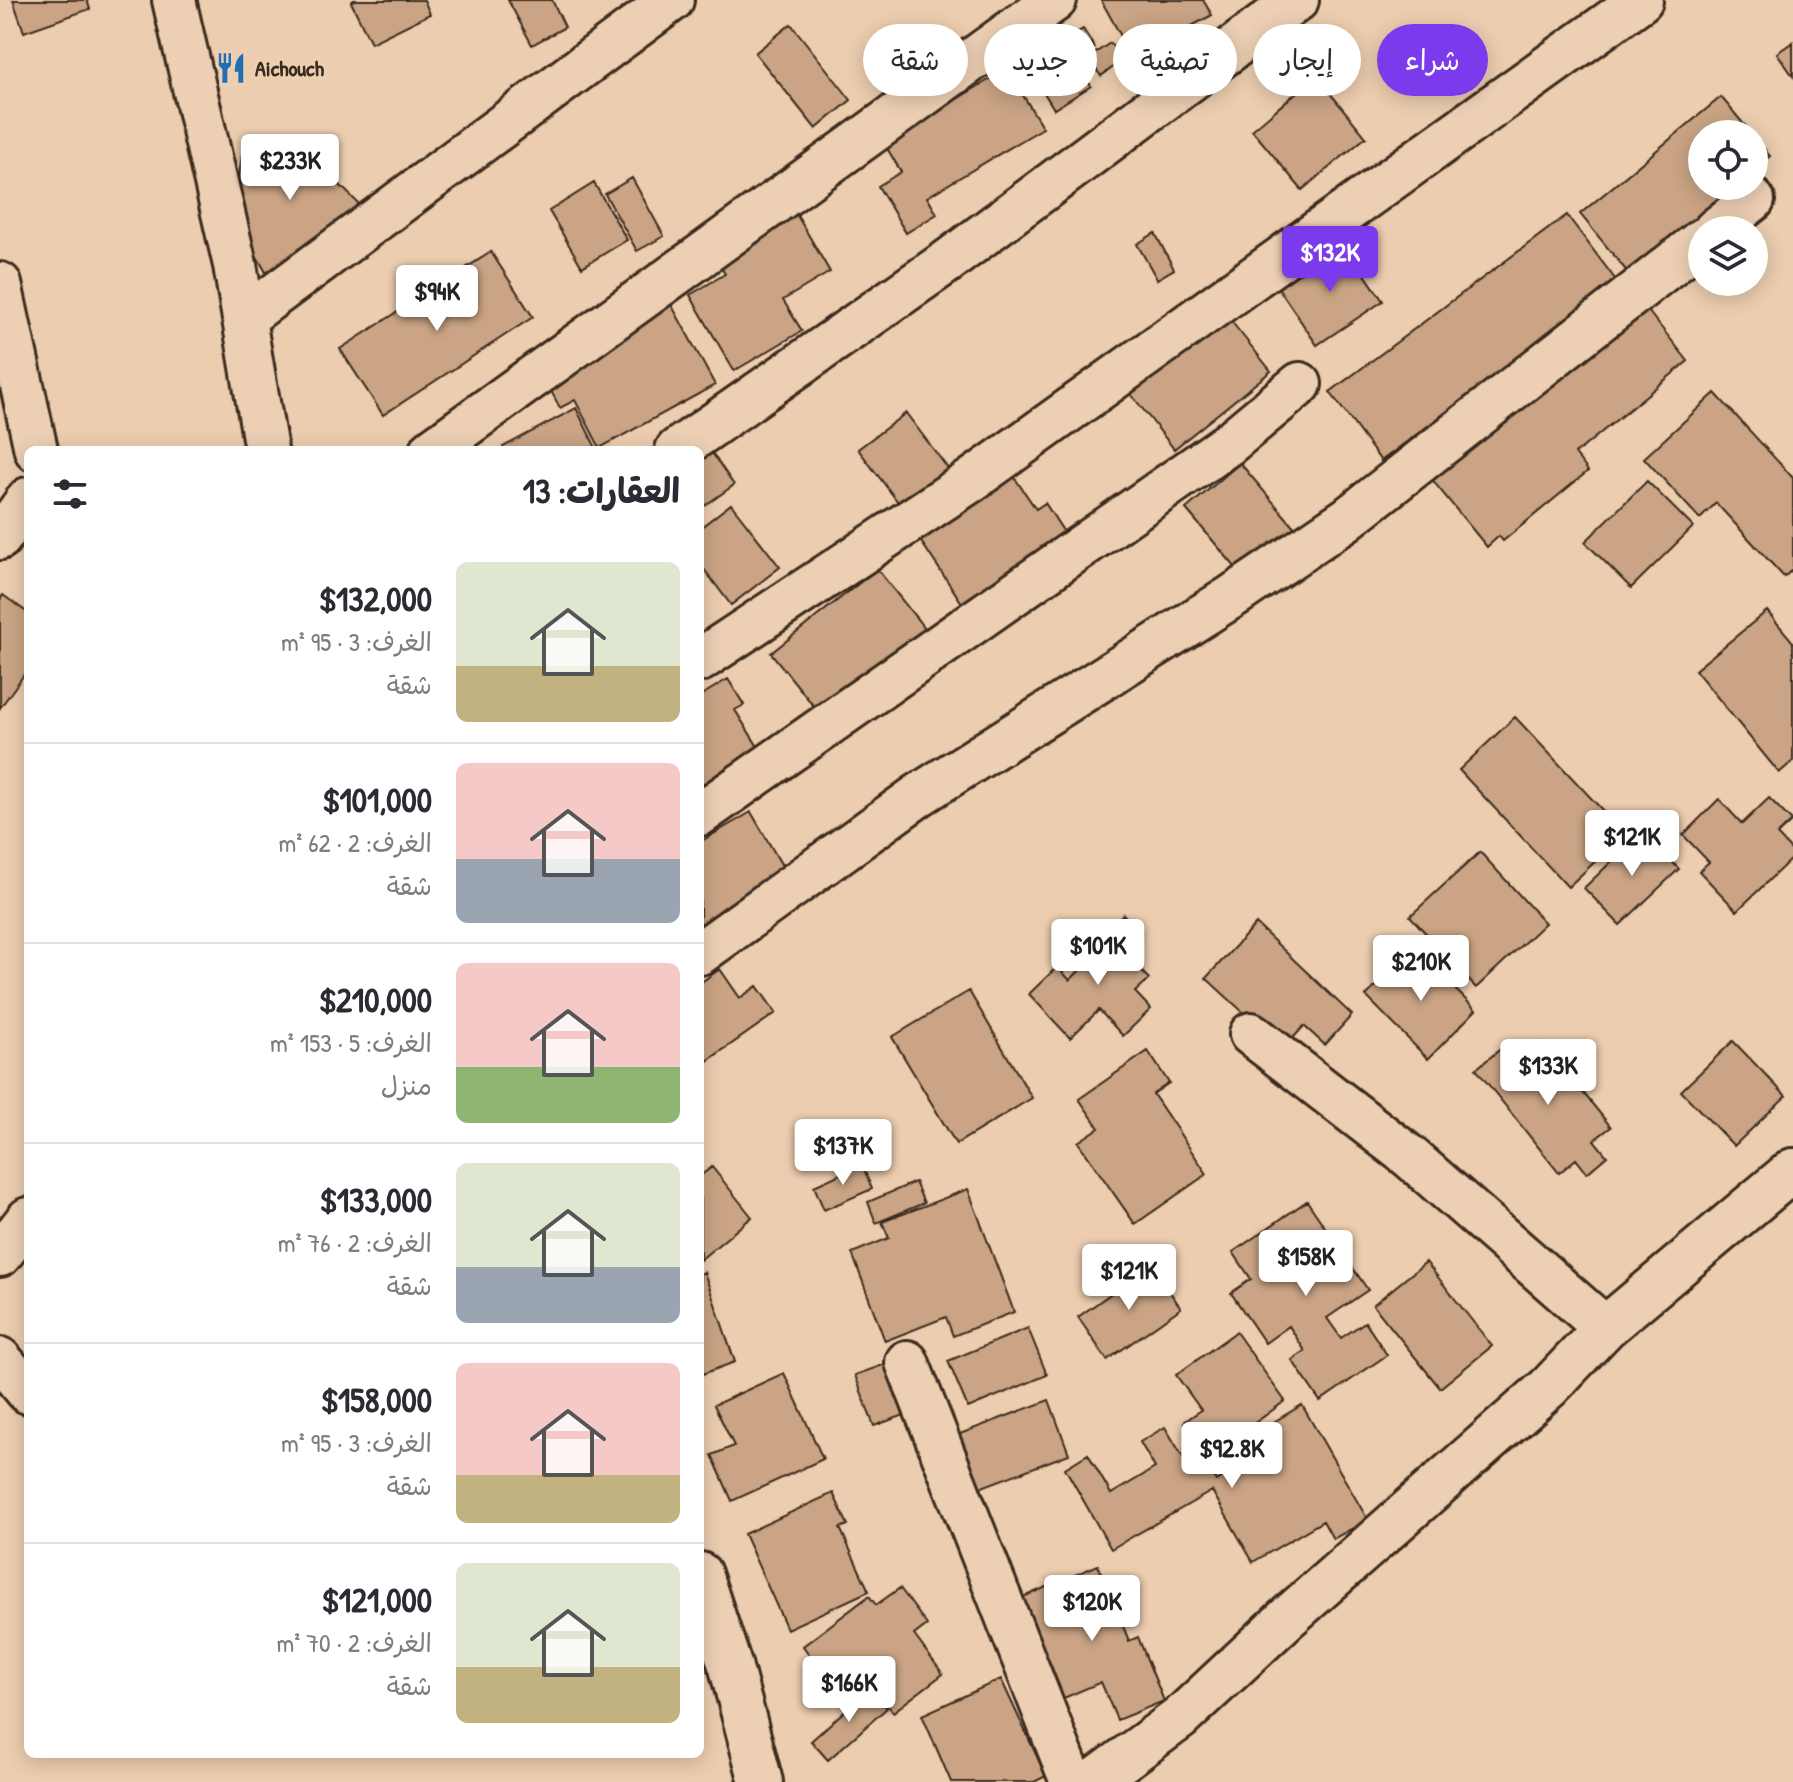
<!DOCTYPE html>
<html lang="ar">
<meta charset="utf-8">
<style>
:root{--surface:#fff;--page:#f7f7f7;--text:#2b2b33;--muted:#7c7c81;--line:#e1e1e2;--accent:#7c3aed}
body{margin:0;font-family:"Patrick Hand","Playpen Sans Arabic",sans-serif;background:var(--page);color:var(--text);direction:rtl;height:100vh;display:flex;flex-direction:column;font-size:30px;white-space:nowrap}
*{box-sizing:border-box;margin:0}
p{font-size:26px;color:var(--muted)}
.icon{flex:none;width:44px;height:44px;fill:none;stroke:currentColor;stroke-width:2;stroke-linecap:round;stroke-linejoin:round}
.map{position:relative;flex:1;overflow:hidden;direction:ltr}
.side{position:absolute;left:24px;top:446px;width:680px;height:1312px;display:flex;flex-direction:column;background:var(--surface);border-radius:12px;box-shadow:0 4px 20px #0003;direction:rtl}
.side>*{flex:none}
.guide{position:absolute;left:728px;top:24px;width:760px;height:72px;direction:rtl;display:flex;gap:16px}
.fabs{position:absolute;left:1688px;top:120px;display:grid;gap:16px}
.fabs a{display:grid;place-items:center;width:80px;height:80px;border-radius:50%;background:var(--surface);box-shadow:0 4px 20px #0003;font-size:40px}
.price{position:absolute;translate:-50% -68px;padding:0 18px;border-radius:8px;background:#fff;color:#222;font-size:26px;line-height:52px;filter:drop-shadow(0 2px 4px #0008)}
.price::after{content:'';position:absolute;left:50%;top:48px;width:24px;height:18px;margin-left:-12px;background:inherit;clip-path:polygon(0 0,100% 0,50% 100%)}
.price.active{background:var(--accent);color:#fff}
ul{padding:0;list-style:none}
li{display:flex;align-items:center;gap:24px;height:200px;padding:0 24px}
li+li{border-top:2px solid var(--line)}
li span{display:grid;place-items:center;flex:none;width:224px;height:160px;border-radius:12px;color:#555}
li>.icon{margin-inline-start:auto}
span .icon{width:96px;height:96px;fill:#fffc;stroke-width:1}
li b{font-size:34px}
h2{display:flex;justify-content:space-between;align-items:center;height:96px;padding:0 24px;font-size:34px}
.tag{padding:0 28px;border-radius:36px;background:var(--surface);box-shadow:0 4px 20px #0003;font-size:28px;line-height:72px}
.tag.active{background:var(--accent);color:#fff}
.map>svg:first-child{display:block}
.building{fill:#caa484;stroke:#3b2a1e;stroke-width:2}
.lines{fill:none;stroke-linecap:round;stroke-linejoin:round}
.minor-casing{stroke:#3b2a1e;stroke-width:48}
.minor{stroke:#edd0b4;stroke-width:42}
.labels{text-anchor:middle;dominant-baseline:central;stroke-width:6;stroke-linejoin:round;paint-order:stroke}
.poi-label{font-size:22px;font-weight:bold;fill:#3b2a1e;stroke:#edd0b4;text-anchor:start}
</style>
<div class="map">
<svg width="1793" height="1782" viewBox="0 0 1793 1782">
<rect width="100%" height="100%" fill="#eccdaf"/>
<filter id="ink" filterUnits="userSpaceOnUse"><feTurbulence type="fractalNoise" baseFrequency=".0125" numOctaves="2"/><feDisplacementMap in="SourceGraphic" scale="16" xChannelSelector="R" yChannelSelector="G"/><feConvolveMatrix kernelMatrix="1 2 1 2 8 2 1 2 1" color-interpolation-filters="sRGB"/></filter>
<g filter="url(#ink)">
<path class="building" d="M13,0H87L90,9L24,32Z
M354,0H424L430,14L371,43L351,2Z
M508,0H552L565,27L532,45Z
M1101,0H1203L1212,15L1133,58Z
M791,24L851,100L816,129L755,53Z
M1049,26L1059,43L1083,29L1095,48L1075,60L1091,86L1054,109L1016,47Z
M1793,42V76L1777,53Z
M1110,43L1123,60L1101,76L1088,58Z
M1007,69L1043,128L927,197L937,214L906,233L878,186L901,172L884,143Z
M1316,76L1366,137L1302,190L1252,130Z
M1721,97L1752,134H1702V186H1734L1629,274L1580,214Z
M288,133L367,212L267,274L248,241L237,191L242,155Z
M1754,137L1770,156L1754,169Z
M632,178L664,236L637,251L605,194Z
M594,183L627,240L582,267L549,211Z
M791,205L830,272L783,300L802,331L734,371L690,295L725,274L712,252Z
M1567,215L1618,283L1381,461L1330,392Z
M1155,233L1174,269L1157,279L1137,244Z
M1343,242L1383,301L1317,345L1277,286Z
M491,252L533,317L383,415L340,349Z
M1640,301L1688,361L1575,454L1588,471L1503,541L1499,536L1487,547L1428,475Z
M671,304L715,385L600,448L575,400L560,408L542,374Z
M1227,316L1271,371L1174,449L1131,394Z
M1715,393L1793,478V569L1784,577L1716,503L1700,519L1644,458Z
M576,408L597,450H505L503,447Z
M906,413L952,474L904,510L858,449Z
M708,447L734,485L700,509V452Z
M1240,463L1295,528L1241,574L1186,509Z
M1010,471L1036,509L1045,503L1067,537L964,606L916,534Z
M1647,481L1693,527L1631,588L1585,542Z
M731,504L780,567L731,605L700,564V528Z
M877,569L926,630L820,714L771,653Z
M3,595L28,613V669L0,708V600Z
M1767,611L1793,642V761L1779,773L1695,670Z
M728,679L744,705L735,710L765,758L708,792L700,779V696Z
M1515,717L1606,814L1598,822L1617,841L1568,887L1459,770Z
M1769,798L1792,821L1777,835L1793,852V857L1737,911L1699,871L1709,862L1683,835L1719,799L1742,824Z
M751,812L788,876L700,934V842Z
M1643,831L1679,869L1620,925L1584,888Z
M1480,852L1545,923L1476,988L1410,916Z
M1123,914L1141,933L1122,951L1149,979L1135,992L1151,1009L1123,1036L1099,1010L1070,1038L1029,994L1057,967L1070,980L1108,942L1102,935Z
M1256,924L1352,1015L1325,1045L1304,1026L1283,1049L1206,978Z
M1414,948L1476,1010L1428,1059L1366,996Z
M720,969L740,998L757,986L776,1013L700,1066V983Z
M969,991L1032,1098L956,1144L892,1037Z
M1733,1041L1786,1096L1734,1146L1681,1091Z
M1543,1043L1611,1127L1594,1140L1607,1156L1587,1173L1576,1159L1559,1173L1476,1069L1503,1047L1517,1064Z
M1148,1051L1169,1083L1153,1094L1207,1174L1135,1224L1078,1142L1099,1128L1079,1099Z
M862,1164L872,1189L824,1210L814,1186Z
M712,1167L752,1217L700,1260V1176Z
M915,1182L924,1203L876,1223L868,1202Z
M968,1189L1014,1312L953,1336L946,1317L885,1341L852,1253L889,1238L882,1222Z
M1307,1201L1368,1290L1327,1318L1341,1338L1365,1322L1387,1355L1320,1401L1292,1360L1305,1351L1289,1326L1265,1343L1231,1293L1251,1279L1233,1252Z
M1426,1262L1492,1346L1440,1388L1373,1305Z
M1151,1265L1181,1308L1107,1360L1078,1317Z
M704,1272L735,1362L700,1375V1274Z
M1028,1328L1047,1375L968,1408L948,1361Z
M1236,1332L1285,1401L1208,1457L1184,1422L1201,1410L1176,1375Z
M897,1360L916,1411L874,1426L855,1375Z
M784,1373L823,1459L732,1501L712,1455L734,1446L714,1405Z
M1049,1400L1069,1454L977,1489L957,1435Z
M1302,1405L1368,1520L1333,1539L1323,1521L1253,1562L1212,1491L1111,1549L1065,1468L1088,1454L1111,1494L1155,1468L1140,1442L1165,1427L1192,1472L1205,1463L1216,1481L1273,1448L1262,1429Z
M833,1493L848,1525L840,1528L869,1591L787,1629L744,1534Z
M1098,1565L1129,1641L1138,1637L1164,1701L1117,1720L1101,1682L1064,1698L1023,1597Z
M900,1588L927,1625L914,1635L943,1674L893,1712L860,1668L833,1688L803,1646L869,1596L876,1605Z
M1001,1679L1046,1776L1034,1782H951L922,1715Z
M870,1688L887,1708L828,1760L811,1741Z"/>
<g class="lines">
<defs>
<path id="minor" d="M174,0L235,265L266,450
M1715,230L1753,200
M0,284L36,450
M244,318L672,0
M432,450L1055,0
M677,450L948,261L1297,0
M0,538L28,499
M700,660L972,480L1641,0
M700,814L1228,444L1300,384
M700,953L919,795L1233,596L1347,519L1702,240
M1251,1034L1410,1157L1605,1328
M0,1255L28,1219
M0,1359L28,1392
M907,1362L1072,1782
M700,1574L731,1668L761,1782
M1093,1782L1180,1718L1286,1619L1549,1387L1605,1328L1793,1170"/>
</defs>
<use href="#minor" class="minor-casing"/>
<use href="#minor" class="minor"/>
</g>
</g>
<defs>
<symbol id="restaurant-bare" viewBox="-9 -9 18 18"><path d="M-5-6h1v4h1v-4h1v4h1v-4h1v5L-1.5 .5V6h-2V.5L-5-1ZM5-6V6H3V1.5H1.5Q1.5-4 5-6Z" fill="#1f6fb2" stroke="#edd0b4" stroke-width="2.5" paint-order="stroke"/></symbol>
</defs>
<g fill-rule="evenodd">
<use href="#restaurant-bare" x="209" y="46" width="44" height="44"/>
</g>
<g class="labels">
<g class="poi-label">
<text x="255" y="68">Aichouch</text>
</g>
</g>
</svg>
<div class="fabs">
<a><svg class="icon" aria-label="locate" viewBox="0 0 24 24"><circle cx="12" cy="12" r="6"/><path d="M12 2v4M12 18v4M2 12h4M18 12h4"/></svg></a>
<a><svg class="icon" aria-label="layers" viewBox="0 0 24 24"><path d="M12 4l9 5-9 5-9-5zM3 14l9 5 9-5"/></svg></a>
</div>
<b class="price" style="left:290px;top:202px">$233K</b>
<b class="price active" style="left:1330px;top:294px">$132K</b>
<b class="price" style="left:437px;top:333px">$94K</b>
<b class="price" style="left:1632px;top:878px">$121K</b>
<b class="price" style="left:1098px;top:987px">$101K</b>
<b class="price" style="left:1421px;top:1003px">$210K</b>
<b class="price" style="left:1548px;top:1107px">$133K</b>
<b class="price" style="left:843px;top:1187px">$137K</b>
<b class="price" style="left:1306px;top:1298px">$158K</b>
<b class="price" style="left:1129px;top:1312px">$121K</b>
<b class="price" style="left:1232px;top:1490px">$92.8K</b>
<b class="price" style="left:1092px;top:1643px">$120K</b>
<b class="price" style="left:849px;top:1724px">$166K</b>
<div class="guide">
<a class="tag active">شراء</a>
<a class="tag">إيجار</a>
<a class="tag">تصفية</a>
<a class="tag">جديد</a>
<a class="tag">شقة</a>
</div>
<section class="side">
<h2>العقارات: 13<svg class="icon" aria-label="filters" viewBox="0 0 24 24"><path d="M4 7h16M4 17h16"/><circle cx="9" cy="7" r="2"/><circle cx="15" cy="17" r="2"/></svg></h2>
<ul>
<li><span style="background:linear-gradient(#dfe7d0 65%,#c2b280 0)"><svg class="icon" aria-label="home" viewBox="0 0 24 24"><path d="M3 11l9-7 9 7M6 9v11h12V9"/></svg></span><div><b>$132,000</b><p>الغرف: 3 · 95 m²</p><p>شقة</p></div></li>
<li><span style="background:linear-gradient(#f6c9c9 60%,#9aa5b1 0)"><svg class="icon" aria-label="home" viewBox="0 0 24 24"><path d="M3 11l9-7 9 7M6 9v11h12V9"/></svg></span><div><b>$101,000</b><p>الغرف: 2 · 62 m²</p><p>شقة</p></div></li>
<li><span style="background:linear-gradient(#f6c9c9 65%,#8fb573 0)"><svg class="icon" aria-label="home" viewBox="0 0 24 24"><path d="M3 11l9-7 9 7M6 9v11h12V9"/></svg></span><div><b>$210,000</b><p>الغرف: 5 · 153 m²</p><p>منزل</p></div></li>
<li><span style="background:linear-gradient(#dfe7d0 65%,#9aa5b1 0)"><svg class="icon" aria-label="home" viewBox="0 0 24 24"><path d="M3 11l9-7 9 7M6 9v11h12V9"/></svg></span><div><b>$133,000</b><p>الغرف: 2 · 76 m²</p><p>شقة</p></div></li>
<li><span style="background:linear-gradient(#f6c9c9 70%,#c2b280 0)"><svg class="icon" aria-label="home" viewBox="0 0 24 24"><path d="M3 11l9-7 9 7M6 9v11h12V9"/></svg></span><div><b>$158,000</b><p>الغرف: 3 · 95 m²</p><p>شقة</p></div></li>
<li><span style="background:linear-gradient(#dfe7d0 65%,#c2b280 0)"><svg class="icon" aria-label="home" viewBox="0 0 24 24"><path d="M3 11l9-7 9 7M6 9v11h12V9"/></svg></span><div><b>$121,000</b><p>الغرف: 2 · 70 m²</p><p>شقة</p></div></li>
</ul>
</section>
</div>
